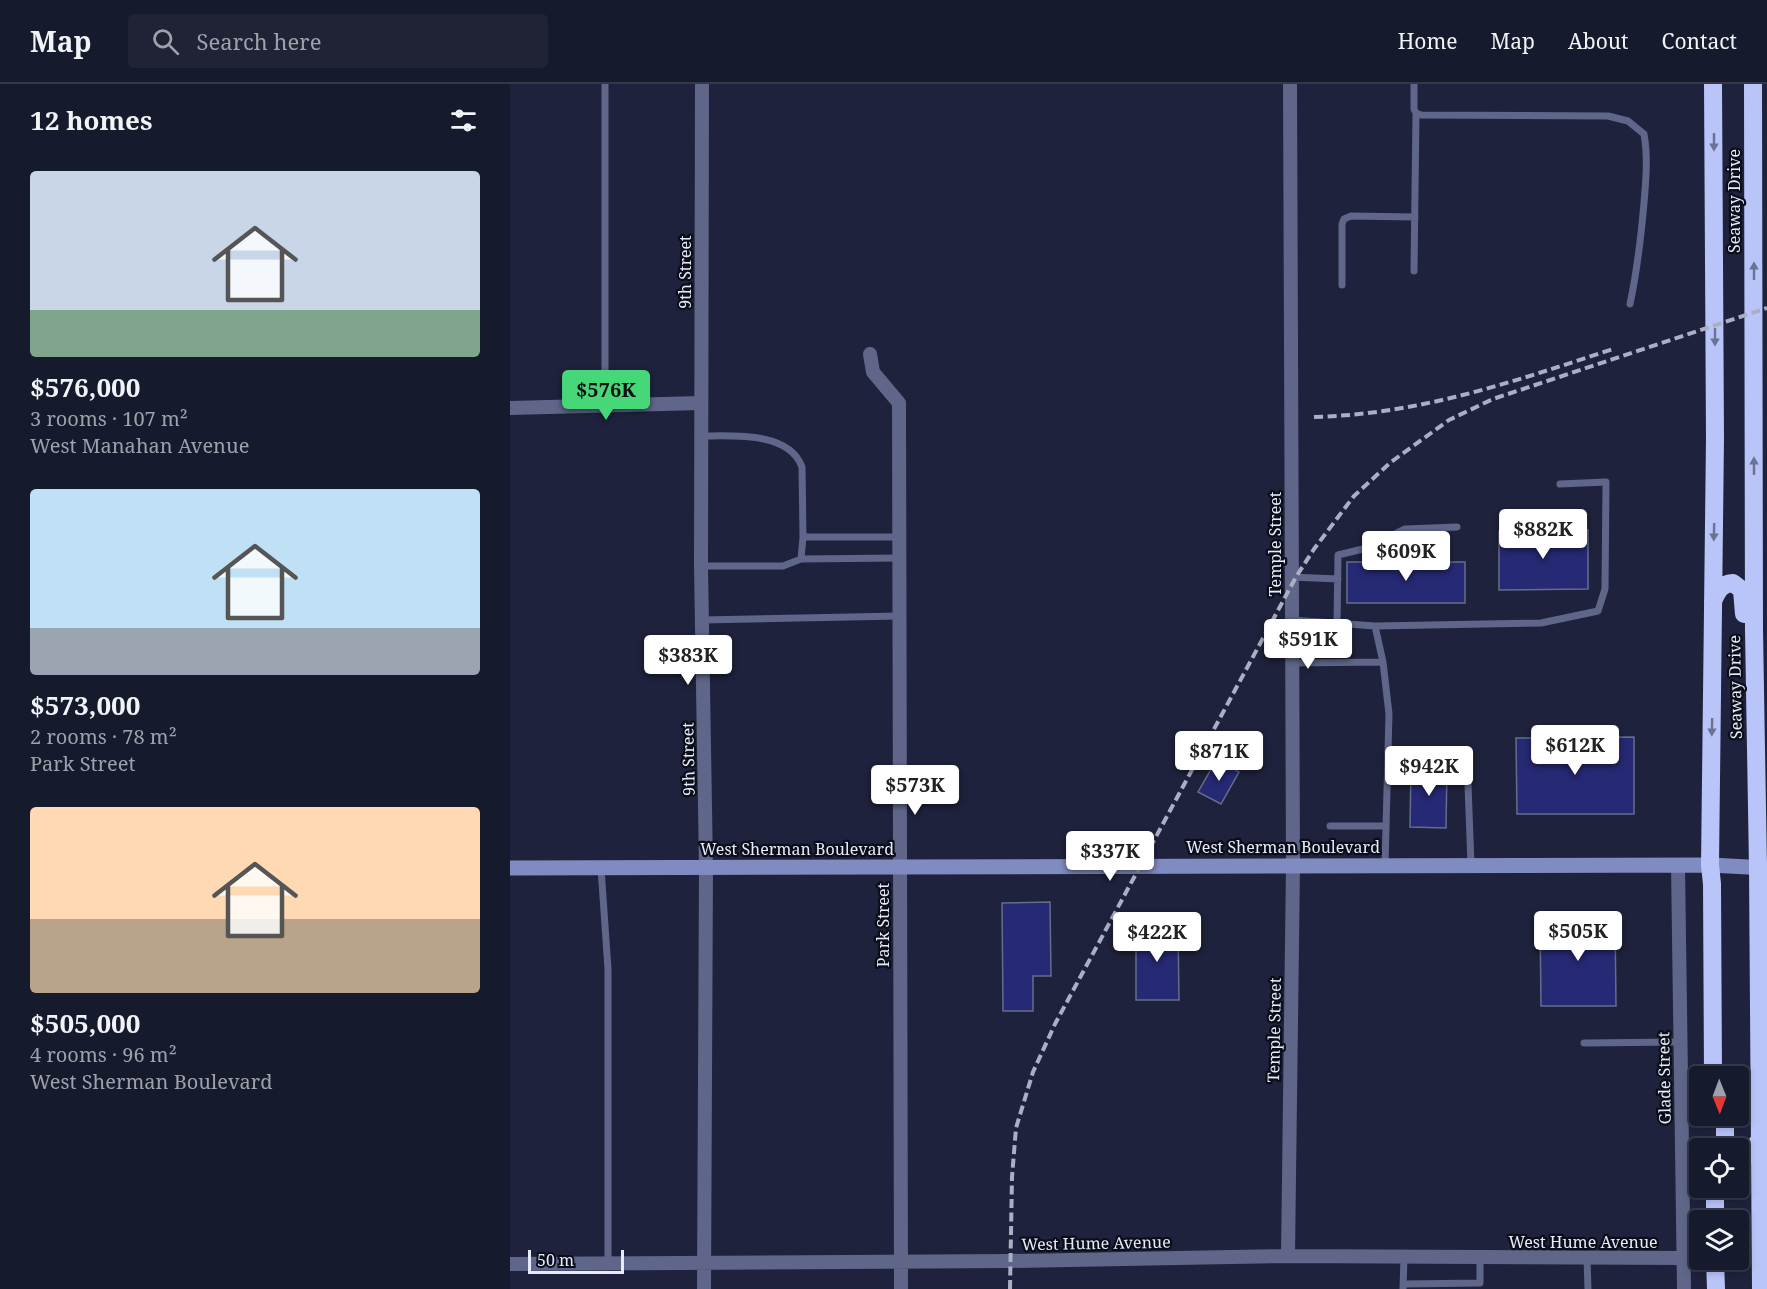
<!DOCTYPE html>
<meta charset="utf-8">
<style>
:root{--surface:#161a2d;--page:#1f2335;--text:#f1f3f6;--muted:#9ea1aa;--line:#353849;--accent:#46d779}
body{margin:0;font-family:"Noto Serif",serif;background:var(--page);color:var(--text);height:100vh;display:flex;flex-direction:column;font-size:22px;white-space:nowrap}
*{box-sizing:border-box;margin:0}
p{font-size:20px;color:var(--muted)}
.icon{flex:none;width:33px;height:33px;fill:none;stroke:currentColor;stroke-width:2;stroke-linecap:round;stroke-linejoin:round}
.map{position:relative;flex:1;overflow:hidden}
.drawer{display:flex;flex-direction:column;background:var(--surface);width:510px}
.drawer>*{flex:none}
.needle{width:39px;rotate:179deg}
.fabs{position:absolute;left:1179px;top:982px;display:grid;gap:12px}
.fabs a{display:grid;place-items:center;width:60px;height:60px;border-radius:6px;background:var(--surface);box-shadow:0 3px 9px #0003,0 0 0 2px var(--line);font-size:30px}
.scale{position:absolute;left:18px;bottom:15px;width:96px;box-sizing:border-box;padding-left:6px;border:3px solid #e7ebfd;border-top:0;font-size:16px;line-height:21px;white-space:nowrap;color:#e7ebfd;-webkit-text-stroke:4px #0b0d18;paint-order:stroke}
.price{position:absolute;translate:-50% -51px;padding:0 14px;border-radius:6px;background:#fff;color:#222;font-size:20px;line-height:39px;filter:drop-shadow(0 2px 3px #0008)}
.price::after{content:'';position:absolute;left:50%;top:36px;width:18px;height:14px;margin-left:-9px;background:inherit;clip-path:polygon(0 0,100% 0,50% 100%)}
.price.active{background:var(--accent);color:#111}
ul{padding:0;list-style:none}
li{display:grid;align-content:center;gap:12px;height:318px;padding:0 30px}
li span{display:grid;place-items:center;height:186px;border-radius:6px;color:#555}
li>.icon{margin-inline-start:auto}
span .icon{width:108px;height:108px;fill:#fffc;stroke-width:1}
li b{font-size:26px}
h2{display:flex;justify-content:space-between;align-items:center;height:72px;padding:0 30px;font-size:26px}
header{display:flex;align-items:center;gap:36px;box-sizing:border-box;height:84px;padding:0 30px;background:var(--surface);border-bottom:2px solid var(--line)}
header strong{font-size:28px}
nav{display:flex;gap:33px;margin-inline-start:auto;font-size:21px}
.search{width:420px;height:54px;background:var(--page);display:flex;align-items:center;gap:15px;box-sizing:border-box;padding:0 21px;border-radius:6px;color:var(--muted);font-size:22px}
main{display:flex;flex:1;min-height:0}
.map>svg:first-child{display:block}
.building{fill:#262973;stroke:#666d8c;stroke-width:1.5}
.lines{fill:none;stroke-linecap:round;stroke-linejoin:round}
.lane{stroke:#5f6689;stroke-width:7}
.street{stroke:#5f6689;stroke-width:14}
.secondary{stroke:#808bc2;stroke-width:15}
.highway{stroke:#b9c4f8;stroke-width:18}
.rail{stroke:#abafc4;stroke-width:4;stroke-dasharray:9 4.5;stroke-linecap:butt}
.oneway{fill:#6b7293}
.labels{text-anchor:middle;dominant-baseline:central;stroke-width:4.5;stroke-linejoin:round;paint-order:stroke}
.street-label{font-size:16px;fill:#e7ebfd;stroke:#0b0d18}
</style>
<header>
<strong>Map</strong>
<div class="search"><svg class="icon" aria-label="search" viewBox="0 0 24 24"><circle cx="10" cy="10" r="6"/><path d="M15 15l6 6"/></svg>Search here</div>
<nav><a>Home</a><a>Map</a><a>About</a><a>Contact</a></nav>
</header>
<main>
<section class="drawer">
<h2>12 homes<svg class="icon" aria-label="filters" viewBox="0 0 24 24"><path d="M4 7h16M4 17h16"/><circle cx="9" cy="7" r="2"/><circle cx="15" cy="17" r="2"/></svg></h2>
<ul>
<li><span style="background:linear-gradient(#c9d6e8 75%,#7fa58c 0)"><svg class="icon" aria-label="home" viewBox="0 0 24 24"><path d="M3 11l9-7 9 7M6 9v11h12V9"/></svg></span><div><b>$576,000</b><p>3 rooms · 107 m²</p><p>West Manahan Avenue</p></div></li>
<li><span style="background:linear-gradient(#bfe0f5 75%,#9aa5b1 0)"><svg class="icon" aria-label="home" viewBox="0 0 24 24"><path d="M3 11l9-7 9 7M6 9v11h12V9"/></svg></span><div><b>$573,000</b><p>2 rooms · 78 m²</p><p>Park Street</p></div></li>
<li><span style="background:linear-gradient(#ffd9b3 60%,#b9a48a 0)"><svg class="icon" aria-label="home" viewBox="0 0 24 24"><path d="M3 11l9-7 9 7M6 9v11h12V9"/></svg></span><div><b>$505,000</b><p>4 rooms · 96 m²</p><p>West Sherman Boulevard</p></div></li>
</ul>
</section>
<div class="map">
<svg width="1257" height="1205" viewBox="0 0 1257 1205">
<rect width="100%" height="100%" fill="#1e223c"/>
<path class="building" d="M1078,446V505L989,506V447Z
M837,478H955V519H837Z
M1124,653V730H1007L1006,654Z
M707,675L729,688L711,720L688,708Z
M901,683H937L936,744L900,743Z
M540,818L541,892H523V927H493L492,819Z
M1105,833L1106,922H1031L1030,834Z
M626,841H668L669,916H626Z"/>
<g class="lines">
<path class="lane" d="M904,0V25L906,29L911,31L1098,32L1118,37L1134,50C1138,72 1136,96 1134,119C1131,153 1127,187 1120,220
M904,187L906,29
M832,201V140L834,135L841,132L905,133
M95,321V0
M191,352C222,352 279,347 292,383L293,453
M291,475L389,474
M191,482H273L291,475L293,453H389
M781,493L828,495
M192,536L389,532
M782,536L865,542L1031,539L1088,527L1095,505L1096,398L1050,400
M827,540L828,471L857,464L895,445L947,443
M865,542L873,578L879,630L875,781
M782,579L873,578
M957,674L961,781
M820,742H876
M91,784L98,885V1180
M1074,959L1170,958
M1077,1174L1078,1205
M895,1200L970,1199V1174
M893,1205L894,1173"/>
<path class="street" d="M192,0L191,482L196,783L194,1205
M360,270L363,288L389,319L391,1205
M0,324L191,319
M1168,782L1174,1205
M778,1172L783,781L780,0
M0,1180L500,1177L778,1172L1173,1174"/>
<path class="secondary" d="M0,784L1200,781L1257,784"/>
<path class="highway" d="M1203,0L1205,354L1200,781L1202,800L1203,993
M1243,0L1244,546L1248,783L1251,1205
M1203,517C1208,506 1211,500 1223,499L1232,506L1234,530
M1215,1032V1052L1218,1065
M1228,1072H1236L1250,1056
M1205,1104V1137
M1205,1176L1206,1205"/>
<path class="rail" d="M804,333C911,330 1002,298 1103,265
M500,1205L502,1093L506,1044L523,988L545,940L786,493L804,465L844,412L881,378L939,336L983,315L1257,224"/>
</g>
<defs><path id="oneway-solid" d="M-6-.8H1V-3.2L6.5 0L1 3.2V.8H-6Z" transform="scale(1.5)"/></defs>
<g class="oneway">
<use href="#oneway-solid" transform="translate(1204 58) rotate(90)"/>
<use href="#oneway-solid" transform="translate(1244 187) rotate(-90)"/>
<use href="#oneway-solid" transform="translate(1205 253) rotate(90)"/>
<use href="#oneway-solid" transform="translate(1244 382) rotate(-90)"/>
<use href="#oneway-solid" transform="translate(1204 448) rotate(91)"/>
<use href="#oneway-solid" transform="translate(1202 643) rotate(91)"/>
</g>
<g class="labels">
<g class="street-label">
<text transform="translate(1224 117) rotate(-90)">Seaway Drive</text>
<text transform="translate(175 188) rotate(-90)">9th Street</text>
<text transform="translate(765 460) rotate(-90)">Temple Street</text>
<text transform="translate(1225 603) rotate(-91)">Seaway Drive</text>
<text transform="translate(178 675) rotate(-91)">9th Street</text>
<text x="773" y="763">West Sherman Boulevard</text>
<text x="287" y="765">West Sherman Boulevard</text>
<text transform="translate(373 841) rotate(-90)">Park Street</text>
<text transform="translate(764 946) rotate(-89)">Temple Street</text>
<text transform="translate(1154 994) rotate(-91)">Glade Street</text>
<text x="1073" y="1158">West Hume Avenue</text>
<text transform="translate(586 1159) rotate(-1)">West Hume Avenue</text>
</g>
</g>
</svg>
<div class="fabs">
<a><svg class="needle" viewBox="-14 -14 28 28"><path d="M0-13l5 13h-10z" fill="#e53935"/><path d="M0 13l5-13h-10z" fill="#9ea1aa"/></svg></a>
<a><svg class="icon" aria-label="locate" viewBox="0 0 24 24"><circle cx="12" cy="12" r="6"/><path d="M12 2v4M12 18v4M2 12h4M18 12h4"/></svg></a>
<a><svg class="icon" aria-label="layers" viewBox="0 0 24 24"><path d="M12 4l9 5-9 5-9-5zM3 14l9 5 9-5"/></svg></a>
</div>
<div class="scale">50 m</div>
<b class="price active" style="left:96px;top:337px">$576K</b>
<b class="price" style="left:1033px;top:476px">$882K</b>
<b class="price" style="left:896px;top:498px">$609K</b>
<b class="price" style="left:798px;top:586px">$591K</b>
<b class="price" style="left:178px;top:602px">$383K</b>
<b class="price" style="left:1065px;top:692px">$612K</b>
<b class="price" style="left:709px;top:698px">$871K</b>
<b class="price" style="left:919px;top:713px">$942K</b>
<b class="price" style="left:405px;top:732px">$573K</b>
<b class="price" style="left:600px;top:798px">$337K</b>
<b class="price" style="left:1068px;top:878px">$505K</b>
<b class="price" style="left:647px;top:879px">$422K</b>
</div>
</main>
